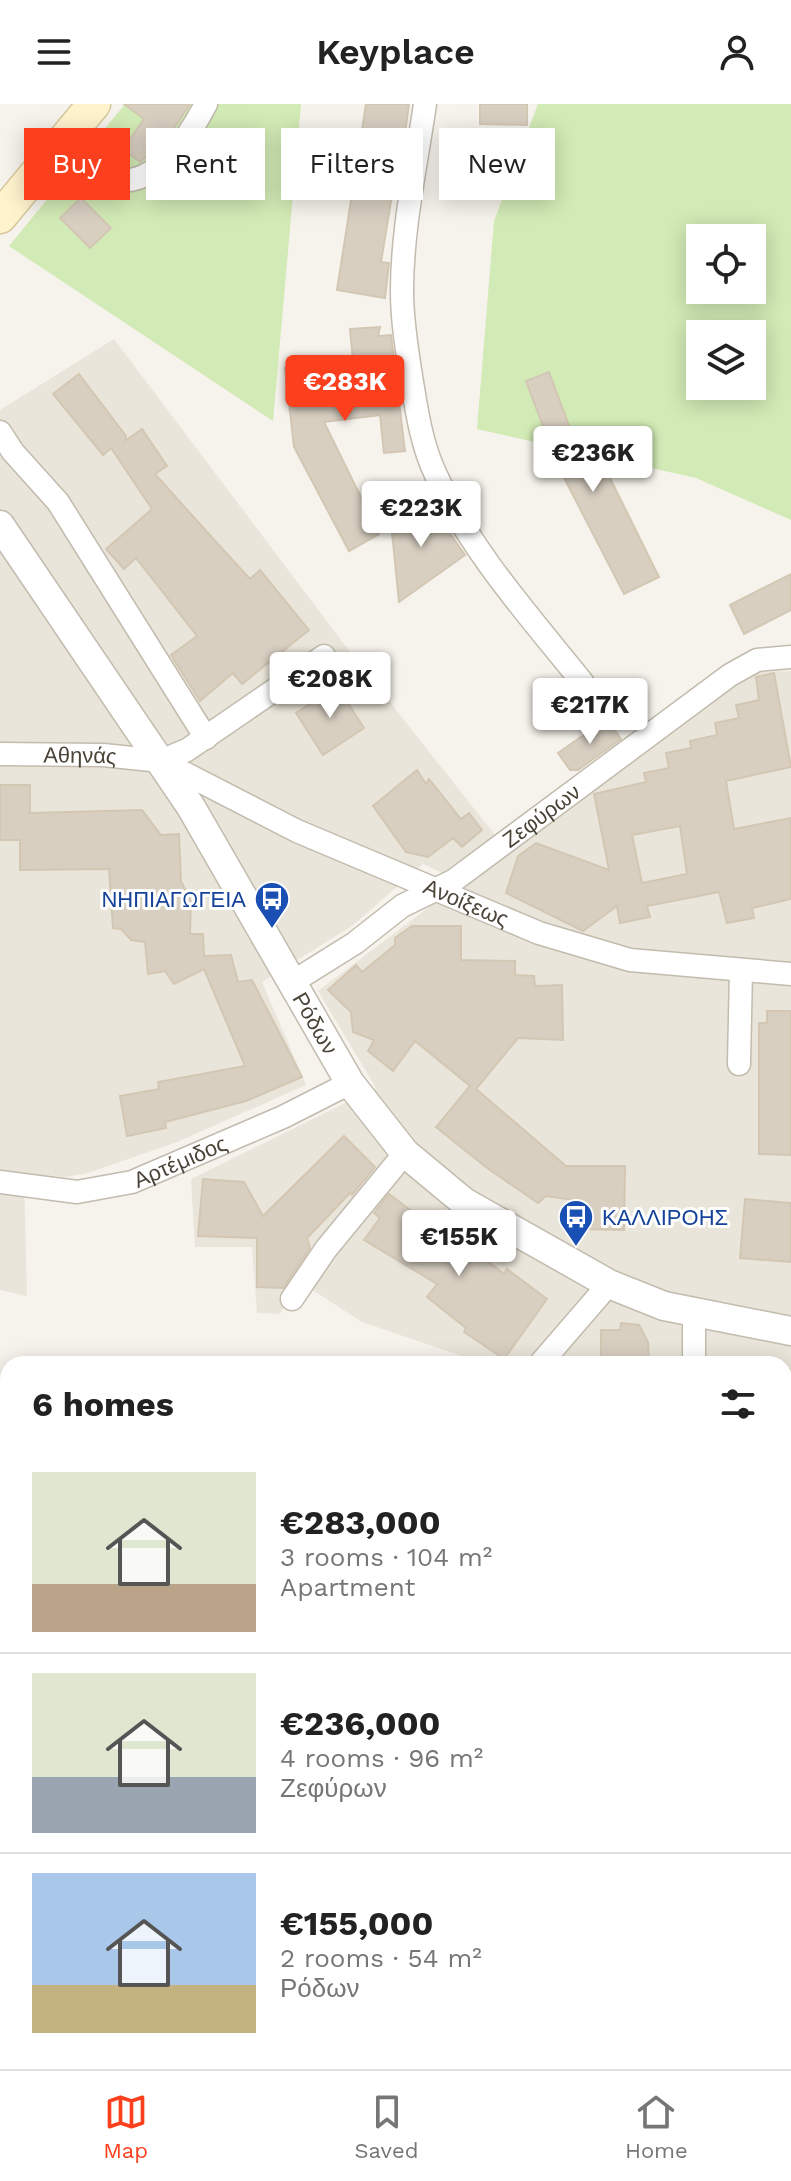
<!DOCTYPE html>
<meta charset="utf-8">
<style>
:root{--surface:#fff;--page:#f2f2f2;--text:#222;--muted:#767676;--line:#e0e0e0;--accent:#fc3f1d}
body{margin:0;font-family:"Work Sans",sans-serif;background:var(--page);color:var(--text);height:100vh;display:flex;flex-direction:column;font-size:30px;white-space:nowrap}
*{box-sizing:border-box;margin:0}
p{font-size:26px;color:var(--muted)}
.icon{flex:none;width:44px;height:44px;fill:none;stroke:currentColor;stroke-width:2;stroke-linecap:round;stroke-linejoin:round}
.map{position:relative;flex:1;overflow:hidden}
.sheet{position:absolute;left:0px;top:1252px;width:792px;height:714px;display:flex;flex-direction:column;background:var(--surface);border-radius:24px 24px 0 0;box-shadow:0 4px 20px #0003}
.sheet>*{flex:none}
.hud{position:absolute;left:24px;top:24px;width:744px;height:72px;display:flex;gap:16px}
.controls{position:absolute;left:686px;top:120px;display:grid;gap:16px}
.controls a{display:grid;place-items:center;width:80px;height:80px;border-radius:0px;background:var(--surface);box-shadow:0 4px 20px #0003;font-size:40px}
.price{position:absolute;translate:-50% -68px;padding:0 18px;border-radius:8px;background:#fff;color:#222;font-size:26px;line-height:52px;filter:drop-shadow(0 2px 4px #0008)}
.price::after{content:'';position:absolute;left:50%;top:48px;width:24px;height:18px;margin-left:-12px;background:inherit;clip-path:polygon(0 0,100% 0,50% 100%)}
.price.on{background:var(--accent);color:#fff}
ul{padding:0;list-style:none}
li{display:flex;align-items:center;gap:24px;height:200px;padding:0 32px}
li+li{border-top:2px solid var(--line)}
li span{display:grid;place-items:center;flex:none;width:224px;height:160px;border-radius:0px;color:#555}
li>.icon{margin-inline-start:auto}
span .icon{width:96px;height:96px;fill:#fffc;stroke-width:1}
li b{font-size:34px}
h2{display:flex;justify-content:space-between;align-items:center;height:96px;padding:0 32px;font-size:34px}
.chip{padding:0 28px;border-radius:0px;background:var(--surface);box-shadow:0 4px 20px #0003;font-size:28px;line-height:72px}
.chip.on{background:var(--accent);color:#fff}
header{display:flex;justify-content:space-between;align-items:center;height:104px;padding:0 32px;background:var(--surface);font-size:36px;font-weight:600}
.tab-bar{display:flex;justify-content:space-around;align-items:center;height:112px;border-top:2px solid var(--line);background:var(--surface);font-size:22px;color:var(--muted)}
.tab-bar a{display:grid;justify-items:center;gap:4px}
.tab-bar .on{color:var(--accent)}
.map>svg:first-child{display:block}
.residential{fill:#eae5da}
.green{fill:#d2eab5;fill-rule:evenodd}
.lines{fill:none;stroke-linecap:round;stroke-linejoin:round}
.stream{stroke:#a9d4f2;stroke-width:8}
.building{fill:#d8cfc1;stroke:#d3c7b4;stroke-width:2;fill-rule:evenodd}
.minor-casing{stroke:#c2bbae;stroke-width:25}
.tertiary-casing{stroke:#c2bbae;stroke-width:31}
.secondary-casing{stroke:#d6c79b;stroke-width:35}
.minor{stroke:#fff;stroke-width:22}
.tertiary{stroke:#fff;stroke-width:28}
.secondary{stroke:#fff3cd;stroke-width:32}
.labels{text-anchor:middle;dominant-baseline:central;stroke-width:6;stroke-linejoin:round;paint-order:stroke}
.street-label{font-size:22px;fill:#4b4439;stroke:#fff}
.transit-label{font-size:22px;fill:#164399;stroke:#fff;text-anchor:end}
</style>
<header><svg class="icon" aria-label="menu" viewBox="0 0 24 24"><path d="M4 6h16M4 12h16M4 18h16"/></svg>Keyplace<svg class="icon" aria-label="person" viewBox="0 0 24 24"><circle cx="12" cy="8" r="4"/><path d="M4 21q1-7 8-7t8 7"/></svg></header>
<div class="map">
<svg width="791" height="1965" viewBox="0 0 791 1965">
<rect width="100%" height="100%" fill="#f6f3ec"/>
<path class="residential" d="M114,235L347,544L495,731L442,769L423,760L352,822L262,878L306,981L177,1038L88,1069L65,1073L24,1069L27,1192L0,1186V306Z
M791,567V1481L784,1480V1260H485L362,1218L297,1176L280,1210L257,1209L252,1143H195L191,1075L376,984L318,887L536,722L754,568Z
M0,1472L8,1488V1958H784V1683L791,1685V1965H0Z"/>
<path class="green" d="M125,0H301L273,317L9,142Z
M538,0H791V416L696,374L477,325L494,117ZM700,134H752V186H700ZM700,230H752V282H700Z
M0,1288L8,1289V1488L0,1472Z
M791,1511V1685L784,1683V1512Z"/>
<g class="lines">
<path class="stream" d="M0,1406H8
M784,1668L791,1670"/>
</g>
<path class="building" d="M124,0H190L166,36L140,58L123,45L144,15Z
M366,0H409L398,80L394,79L381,158L389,159L385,194L337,186Z
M480,0H527V21L480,20Z
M81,94L111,124L90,144L60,114Z
M380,223L378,232L391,231L405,347L384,349L380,311L324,318L379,430L349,447L294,343L285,264L353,256L350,225Z
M549,268L591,381L609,372L659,473L624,490L558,362L526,277Z
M79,270L126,332L125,337L142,325L167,362L155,370L207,428L250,475L260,466L309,526L242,580L233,569L200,597L171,551L197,532L136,454L124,465L106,445L152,405L111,344L103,351L53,290Z
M428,398L465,451L399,498L391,418Z
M791,470V506L744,530L730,501Z
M355,555L371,581L346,596L330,570Z
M774,569L791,663L726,677L734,725L791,714V795L752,804L754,814L727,819L719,788L647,802L650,813L620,819L617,802L583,827L506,789L518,752L536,739L609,766L594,690L646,678L644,669L669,664L666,649L691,644L690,637L717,631L715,619L739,614L736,601L759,596L756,573ZM680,722L687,770L642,779L632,731Z
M337,582L364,624L323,651L296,609Z
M607,615L621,635L578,666H570L558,649Z
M417,666L426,680L429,675L461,715L469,709L482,726L462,743L453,734L428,753L406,748L373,702Z
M0,681H30V709L142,706L161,731L179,730L181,777L191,798L190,830H203L204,852L231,851L238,878L252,876L302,973L246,997L165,1018L166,1024L127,1032L120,992L159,985L158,978L245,962L204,865L174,880L165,867L148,870L145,838L131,836L121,825L113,824L109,765L20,766V736H0Z
M412,822H461V856L515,857V871L534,872L535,882L562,881L563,936L518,934L476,985L566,1062H625L624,1126L573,1125L574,1096L546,1092L538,1099L487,1064L436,1023L470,982L415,937L393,967L368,947L374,936L353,928L351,908L328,886L356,861L362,868L395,841V834Z
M767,907H791V1051L759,1050V919H767Z
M344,1032L375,1063L352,1091L350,1089L307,1134L310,1144L283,1184L257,1183V1134L198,1132L203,1075L244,1078L263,1112Z
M389,1090L464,1146L468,1142L504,1170L507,1165L547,1195L504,1255L464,1228L466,1224L427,1193L437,1180L364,1136L380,1114L374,1109Z
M745,1095L791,1099V1158L740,1154Z
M621,1219L639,1221L648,1238L649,1260H601V1226H620Z"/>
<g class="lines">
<defs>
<g id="minor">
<path d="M425,0C416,62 402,125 402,187C402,217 407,248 412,278C417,309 422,342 436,371C471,448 531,514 583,579"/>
<path d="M57,45C125,108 170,69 206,0"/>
<path d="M0,328L13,348L58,398L206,634"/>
<path id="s1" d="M0,650L103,651L161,657L297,727L539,829L630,856L791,870"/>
<path d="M161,657L187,646L324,552"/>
<path id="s2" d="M291,879L355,839L402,802L453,777L730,571L757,556L791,553"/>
<path d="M739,960L741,866"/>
<path id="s3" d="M0,1078L77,1088L132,1078L283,1013L350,979"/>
<path d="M292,1195L326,1145L405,1049"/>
<path d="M540,1260L609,1180"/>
<path d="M694,1260V1209"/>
<path d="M784,1491L791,1492"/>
<path d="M0,1593L8,1589"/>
<path d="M0,1793L8,1798"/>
<path d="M784,1822L791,1824"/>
<path d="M282,1958L294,1965"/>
<path d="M555,1965L558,1958"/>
</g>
<g id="tertiary">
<path id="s4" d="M0,421L191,703L350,979L405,1049L464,1098L609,1180L664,1202L791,1227"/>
</g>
<path id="secondary" d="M0,113L94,0"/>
</defs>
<use href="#minor" class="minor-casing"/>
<use href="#tertiary" class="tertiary-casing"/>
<use href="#secondary" class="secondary-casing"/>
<use href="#minor" class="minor"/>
<use href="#tertiary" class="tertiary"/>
<use href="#secondary" class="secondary"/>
</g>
<defs>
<symbol id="bus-pin" viewBox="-11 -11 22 30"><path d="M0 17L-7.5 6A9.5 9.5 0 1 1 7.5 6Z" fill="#1a4fb4" stroke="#fff"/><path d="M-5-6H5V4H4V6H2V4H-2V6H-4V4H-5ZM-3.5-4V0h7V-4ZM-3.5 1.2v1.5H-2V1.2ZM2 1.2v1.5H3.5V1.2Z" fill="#fff"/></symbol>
</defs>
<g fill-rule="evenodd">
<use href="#bus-pin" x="252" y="775" width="40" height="54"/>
<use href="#bus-pin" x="556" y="1093" width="40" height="54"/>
</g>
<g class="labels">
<g class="street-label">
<text stroke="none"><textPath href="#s1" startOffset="80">Αθηνάς</textPath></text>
<text stroke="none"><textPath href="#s2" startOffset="302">Ζεφύρων</textPath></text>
<text stroke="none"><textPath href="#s1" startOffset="498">Ανοίξεως</textPath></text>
<text stroke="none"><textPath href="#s4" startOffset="590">Ρόδων</textPath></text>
<text stroke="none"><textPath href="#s3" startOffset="186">Αρτέμιδος</textPath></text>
</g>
<g class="transit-label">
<text x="246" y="795">ΝΗΠΙΑΓΩΓΕΙΑ</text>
<text x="602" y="1113" text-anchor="start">ΚΑΛΛΙΡΟΗΣ</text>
</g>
</g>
</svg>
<div class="controls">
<a><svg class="icon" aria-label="locate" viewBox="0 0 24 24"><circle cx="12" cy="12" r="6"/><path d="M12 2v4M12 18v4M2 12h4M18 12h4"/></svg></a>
<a><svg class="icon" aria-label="layers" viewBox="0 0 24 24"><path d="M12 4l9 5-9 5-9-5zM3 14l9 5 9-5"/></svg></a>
</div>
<b class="price on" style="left:345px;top:319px">€283K</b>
<b class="price" style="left:593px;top:390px">€236K</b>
<b class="price" style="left:421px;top:445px">€223K</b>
<b class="price" style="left:330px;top:616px">€208K</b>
<b class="price" style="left:590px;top:642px">€217K</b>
<b class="price" style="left:459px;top:1174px">€155K</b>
<div class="hud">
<a class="chip on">Buy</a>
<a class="chip">Rent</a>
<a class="chip">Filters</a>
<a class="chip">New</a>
</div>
<section class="sheet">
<h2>6 homes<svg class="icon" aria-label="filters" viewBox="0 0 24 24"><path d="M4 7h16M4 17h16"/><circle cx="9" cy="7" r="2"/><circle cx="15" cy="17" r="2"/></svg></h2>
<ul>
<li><span style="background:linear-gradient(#dfe7d0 70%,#b9a48a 0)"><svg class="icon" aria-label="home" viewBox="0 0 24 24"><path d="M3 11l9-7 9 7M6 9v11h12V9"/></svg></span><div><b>€283,000</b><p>3 rooms · 104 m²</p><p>Apartment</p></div></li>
<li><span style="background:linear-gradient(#dfe7d0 65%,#9aa5b1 0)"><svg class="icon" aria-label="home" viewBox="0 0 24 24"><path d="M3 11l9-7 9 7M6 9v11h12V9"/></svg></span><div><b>€236,000</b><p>4 rooms · 96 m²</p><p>Ζεφύρων</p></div></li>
<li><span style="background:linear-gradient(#a9c7e8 70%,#c2b280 0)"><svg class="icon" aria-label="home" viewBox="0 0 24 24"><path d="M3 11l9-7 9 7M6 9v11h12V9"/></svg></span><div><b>€155,000</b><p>2 rooms · 54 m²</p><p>Ρόδων</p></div></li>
</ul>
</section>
</div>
<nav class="tab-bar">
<a class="on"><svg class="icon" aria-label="map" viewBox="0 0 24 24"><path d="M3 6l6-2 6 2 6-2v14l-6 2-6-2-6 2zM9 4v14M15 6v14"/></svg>Map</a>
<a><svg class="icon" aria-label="saved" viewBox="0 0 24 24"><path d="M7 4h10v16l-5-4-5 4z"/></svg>Saved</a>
<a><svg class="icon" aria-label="home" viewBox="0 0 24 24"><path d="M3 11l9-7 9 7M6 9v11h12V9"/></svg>Home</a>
</nav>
